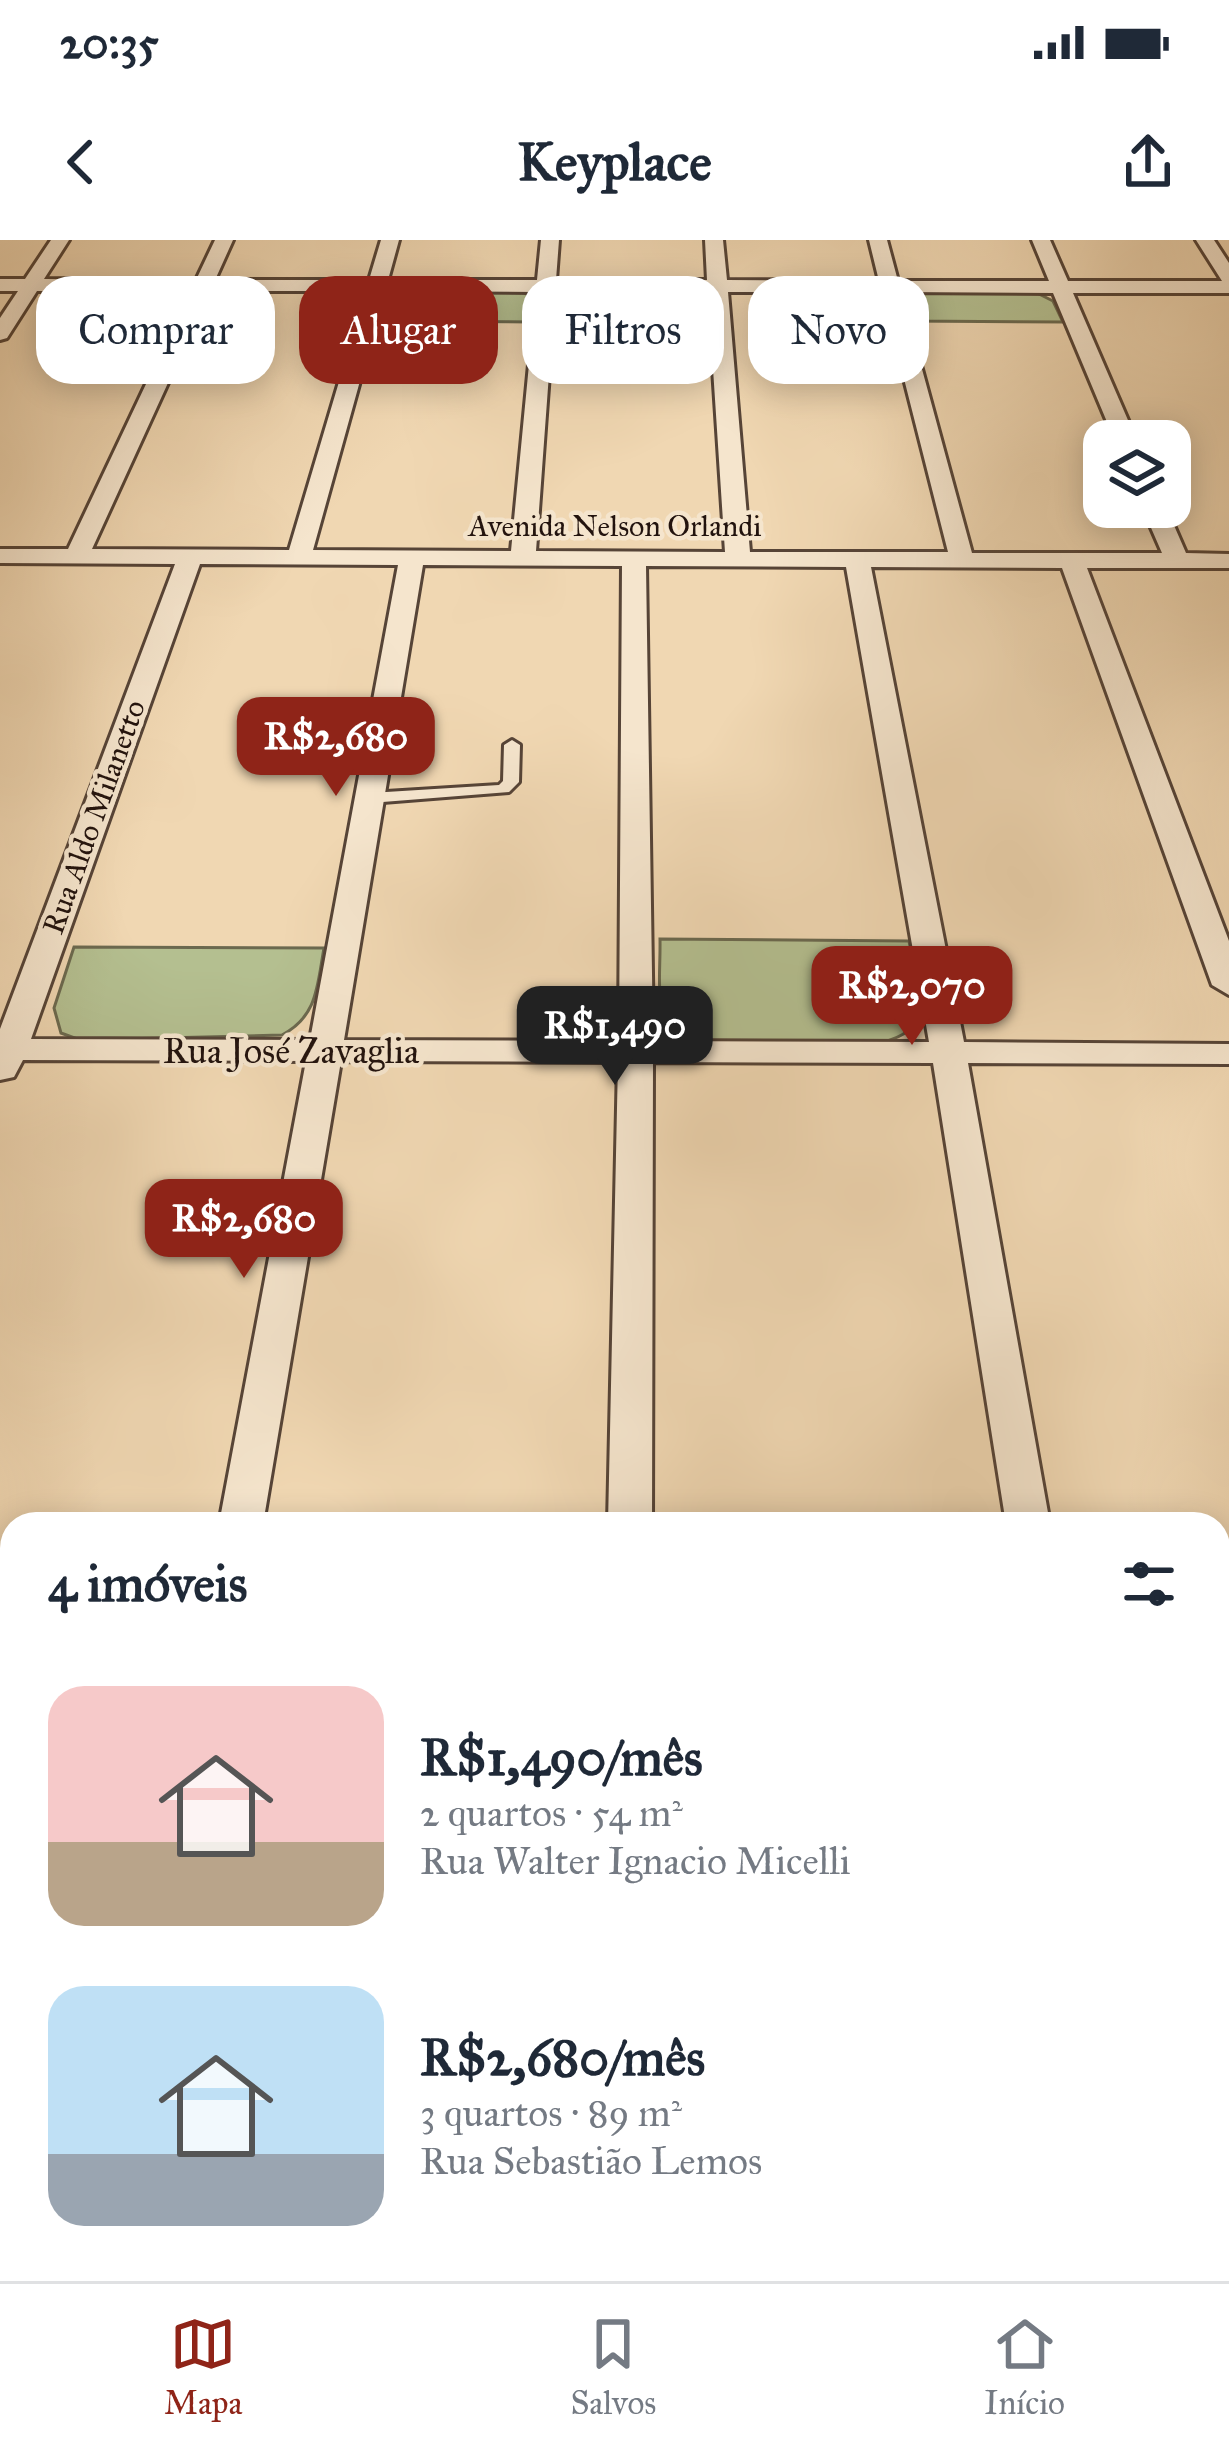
<!DOCTYPE html>
<html lang="pt">
<meta charset="utf-8">
<style>
:root{--surface:#fff;--page:#f2f2f3;--text:#1f2937;--muted:#747a83;--line:#e0e1e3;--accent:#8f2418}
body{margin:0;font-family:"IM FELL Great Primer",serif;background:var(--page);color:var(--text);height:100vh;display:flex;flex-direction:column;font-size:45px;white-space:nowrap}
*{box-sizing:border-box;margin:0}
p{font-size:39px;color:var(--muted)}
.icon{flex:none;width:66px;height:66px;fill:none;stroke:currentColor;stroke-width:2;stroke-linecap:round;stroke-linejoin:round}
.map{position:relative;flex:1;overflow:hidden}
.drawer{position:absolute;left:0px;top:1272px;width:1230px;height:771px;display:flex;flex-direction:column;background:var(--surface);border-radius:36px 36px 0 0;box-shadow:0 6px 30px #0003}
.drawer>*{flex:none}
.top-card{position:absolute;left:36px;top:36px;width:1158px;height:108px;display:flex;gap:24px}
.tools{position:absolute;left:1083px;top:180px;display:grid;gap:24px}
.tools a{display:grid;place-items:center;width:108px;height:108px;border-radius:24px;background:var(--surface);box-shadow:0 6px 30px #0003;font-size:60px}
.price{position:absolute;translate:-50% -102px;padding:0 27px;border-radius:24px;background:var(--accent);color:#fff;font-size:39px;line-height:78px;filter:drop-shadow(0 3px 6px #0008)}
.price::after{content:'';position:absolute;left:50%;top:72px;width:36px;height:27px;margin-left:-18px;background:inherit;clip-path:polygon(0 0,100% 0,50% 100%)}
.price.active{background:#222;color:#fff}
ul{padding:0;list-style:none}
li{display:flex;align-items:center;gap:36px;height:300px;padding:0 48px}
li span{display:grid;place-items:center;flex:none;width:336px;height:240px;border-radius:36px;color:#555}
li>.icon{margin-inline-start:auto}
span .icon{width:144px;height:144px;fill:#fffc;stroke-width:1}
li b{font-size:51px}
h2{display:flex;justify-content:space-between;align-items:center;height:144px;padding:0 48px;font-size:51px}
.tag{padding:0 42px;border-radius:36px;background:var(--surface);box-shadow:0 6px 30px #0003;font-size:42px;line-height:108px}
.tag.active{background:var(--accent);color:#fff}
.status{display:flex;justify-content:space-between;align-items:center;height:84px;padding:0 60px;background:var(--surface);direction:ltr}
.status svg{height:33px;fill:currentColor}
header{display:flex;justify-content:space-between;align-items:center;height:156px;padding:0 48px;background:var(--surface);font-size:54px;font-weight:700}
.tabs{display:flex;justify-content:space-around;align-items:center;height:168px;border-top:3px solid var(--line);background:var(--surface);font-size:33px;color:var(--muted)}
.tabs a{display:grid;justify-items:center;gap:6px}
.tabs .active{color:var(--accent)}
.map>svg:first-child{display:block}
.green{fill:#b4bf90;stroke:#6b694f;stroke-width:3}
.lines{fill:none;stroke-linecap:round;stroke-linejoin:round}
.lane-casing{stroke:#564437;stroke-width:6}
.street-casing{stroke:#564437;stroke-width:6}
.secondary-casing{stroke:#22130e;stroke-width:6}
.lane{fill:#f5e5cd;fill-rule:evenodd}
.street{fill:#f5e5cd;fill-rule:evenodd}
.secondary{fill:#f5e5cd;fill-rule:evenodd}
.labels{text-anchor:middle;dominant-baseline:central;stroke-width:9;stroke-linejoin:round;paint-order:stroke}
.far-street-label{font-size:30px;fill:#22130e;stroke:#f5e5cd}
.street-label{font-size:36px;fill:#22130e;stroke:#f5e5cd}
</style>
<div class="status"><b>20:35</b><svg viewBox="0 0 49 12"><path d="M0 12V9h3v3zM5 12V6h3v6zM10 12V3h3v9zM15 12V0h3v12zM26 1h20v11H26zM47 4h2v5h-2z"/></svg></div>
<header><svg class="icon" aria-label="back" viewBox="0 0 24 24"><path d="M15 5l-7 7 7 7"/></svg>Keyplace<svg class="icon" aria-label="share" viewBox="0 0 24 24"><path d="M12 15V3M7 8l5-5 5 5M5 13v7h14v-7"/></svg></header>
<div class="map">
<svg width="1229" height="2041" viewBox="0 0 1229 2041">
<rect width="100%" height="100%" fill="#f0d7b2"/>
<filter id="stains"><feTurbulence type="fractalNoise" baseFrequency=".00167" numOctaves="4"/><feColorMatrix values="0 0 0 0 .2 0 0 0 0 .09 0 0 0 0 .02 0 0 0 .5 -.17"/></filter>
<radialGradient id="worn" r=".72"><stop offset=".6" stop-color="#630" stop-opacity="0"/><stop offset="1" stop-color="#630" stop-opacity=".3"/></radialGradient>
<path class="green" d="M393,51H522L534,59L532,82L375,81L385,54Z
M919,52L1037,53L1053,61L1063,82L908,81L902,57Z
M660,699L909,701C918,753 941,793 873,804H700C649,782 661,748 660,699Z
M74,707L324,708C317,746 318,776 282,795L80,800L61,793L54,768Z"/>
<g class="lines">
<defs>
<path id="lane" d="M512,500L520,505L519,542L509,552L370,563L362,558L370,553L499,545L503,541L504,505Z"/>
<path id="street" d="M51,0H69L44,39L196,40L215,0H233L215,40H369L381,0H399L388,40H537L541,0H559L556,40H707L705,0H723L727,40L879,41L869,0H887L898,41H1049L1032,0H1050L1068,41H1222L1196,0H1214L1229,23V53H1073L1137,201H1115L1053,53L901,52L972,313H1162L1142,267H1166L1186,313L1229,314V328H1087L1229,701V755L1212,745L1062,328L871,327L964,802L1229,804V824L968,823L1050,1284H1006L933,823L653,822L652,1284H608L618,822L341,821L263,1284H219L306,821L23,820L14,837L0,840V789L175,324L0,323V309H68L190,51H37L7,98L0,100V78L18,51H0V39H25ZM210,51H366L289,310L92,309ZM385,51L536,52L511,311L313,310ZM555,52H708L725,312L536,311ZM728,52H882L948,312H750ZM200,324L398,325L310,800L31,799ZM423,325L622,326L619,801L344,800ZM646,326L846,327L929,802L653,801Z
M361,2031H421L420,2041H360Z
M890,2031H950L951,2041H891Z"/>
<path id="secondary" d="M0,1680H12V1744H0Z
M1218,1686H1229V1752H1218Z
M0,1828H12V1900H0Z
M1218,1840L1229,1841V1915L1218,1914Z"/>
</defs>
<use href="#lane" class="lane-casing"/>
<use href="#street" class="street-casing"/>
<use href="#secondary" class="secondary-casing"/>
<use href="#lane" class="lane"/>
<use href="#street" class="street"/>
<use href="#secondary" class="secondary"/>
</g>
<g class="labels">
<g class="far-street-label">
<text x="615" y="286">Avenida Nelson Orlandi</text>
<text transform="translate(94 577) rotate(-70)">Rua Aldo Milanetto</text>
</g>
<g class="street-label">
<text x="291" y="811">Rua José Zavaglia</text>
</g>
</g>
<rect width="100%" height="100%" filter="url(#stains)"/>
<rect width="100%" height="100%" fill="url(#worn)"/>
</svg>
<div class="tools">
<a><svg class="icon" aria-label="layers" viewBox="0 0 24 24"><path d="M12 4l9 5-9 5-9-5zM3 14l9 5 9-5"/></svg></a>
</div>
<b class="price" style="left:336px;top:559px">R$2,680</b>
<b class="price" style="left:912px;top:808px">R$2,070</b>
<b class="price active" style="left:615px;top:848px">R$1,490</b>
<b class="price" style="left:244px;top:1041px">R$2,680</b>
<div class="top-card">
<a class="tag">Comprar</a>
<a class="tag active">Alugar</a>
<a class="tag">Filtros</a>
<a class="tag">Novo</a>
</div>
<section class="drawer">
<h2>4 imóveis<svg class="icon" aria-label="filters" viewBox="0 0 24 24"><path d="M4 7h16M4 17h16"/><circle cx="9" cy="7" r="2"/><circle cx="15" cy="17" r="2"/></svg></h2>
<ul>
<li><span style="background:linear-gradient(#f6c9c9 65%,#b9a48a 0)"><svg class="icon" aria-label="home" viewBox="0 0 24 24"><path d="M3 11l9-7 9 7M6 9v11h12V9"/></svg></span><div><b>R$1,490/mês</b><p>2 quartos · 54 m²</p><p>Rua Walter Ignacio Micelli</p></div></li>
<li><span style="background:linear-gradient(#bfe0f5 70%,#9aa5b1 0)"><svg class="icon" aria-label="home" viewBox="0 0 24 24"><path d="M3 11l9-7 9 7M6 9v11h12V9"/></svg></span><div><b>R$2,680/mês</b><p>3 quartos · 89 m²</p><p>Rua Sebastião Lemos</p></div></li>
</ul>
</section>
</div>
<nav class="tabs">
<a class="active"><svg class="icon" aria-label="map" viewBox="0 0 24 24"><path d="M3 6l6-2 6 2 6-2v14l-6 2-6-2-6 2zM9 4v14M15 6v14"/></svg>Mapa</a>
<a><svg class="icon" aria-label="saved" viewBox="0 0 24 24"><path d="M7 4h10v16l-5-4-5 4z"/></svg>Salvos</a>
<a><svg class="icon" aria-label="home" viewBox="0 0 24 24"><path d="M3 11l9-7 9 7M6 9v11h12V9"/></svg>Início</a>
</nav>
